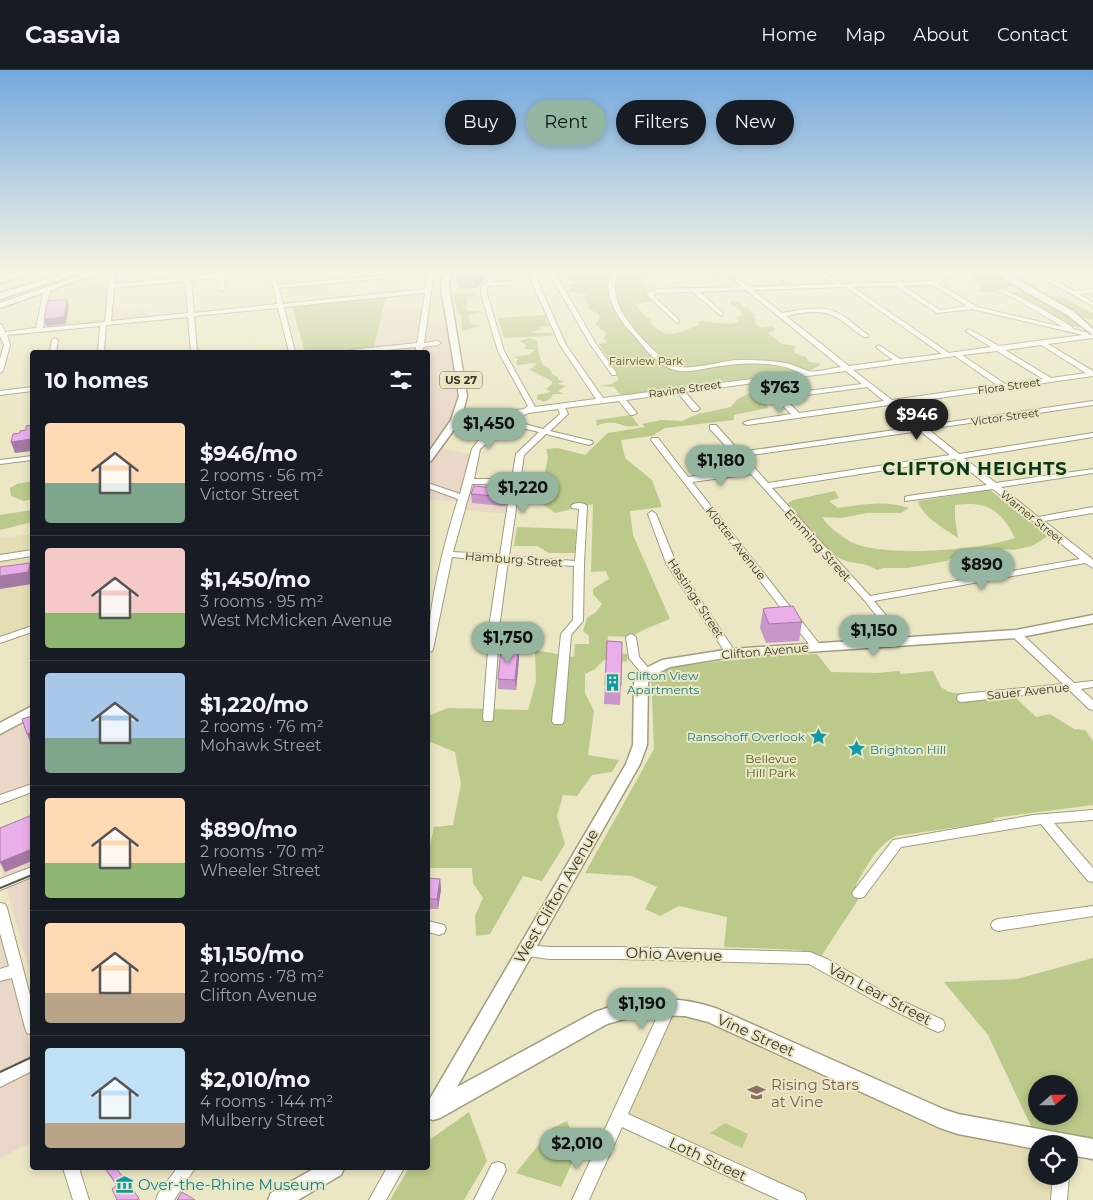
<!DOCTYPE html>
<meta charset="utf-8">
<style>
:root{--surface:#171b24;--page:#20242c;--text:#f1f3f6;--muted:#9ea1a6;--line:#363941;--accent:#94b5a0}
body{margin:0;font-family:Montserrat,sans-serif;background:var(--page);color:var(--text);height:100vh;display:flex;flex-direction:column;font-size:19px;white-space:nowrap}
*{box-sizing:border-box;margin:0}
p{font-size:16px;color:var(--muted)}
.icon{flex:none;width:28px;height:28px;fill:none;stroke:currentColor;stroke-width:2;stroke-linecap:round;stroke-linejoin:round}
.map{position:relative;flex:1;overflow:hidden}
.sheet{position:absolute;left:30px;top:280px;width:400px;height:820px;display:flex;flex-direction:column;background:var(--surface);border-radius:5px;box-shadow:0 2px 8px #0003}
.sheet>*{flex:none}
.guide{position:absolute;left:445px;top:30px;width:475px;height:45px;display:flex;gap:10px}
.needle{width:32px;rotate:69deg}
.controls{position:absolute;left:1028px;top:1005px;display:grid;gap:10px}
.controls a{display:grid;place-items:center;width:50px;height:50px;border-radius:50%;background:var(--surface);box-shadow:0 2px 8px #0003;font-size:25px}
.price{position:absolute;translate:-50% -42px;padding:0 11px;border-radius:18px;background:var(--accent);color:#111;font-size:16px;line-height:32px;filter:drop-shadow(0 1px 2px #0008)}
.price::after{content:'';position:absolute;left:50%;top:30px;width:15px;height:11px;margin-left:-8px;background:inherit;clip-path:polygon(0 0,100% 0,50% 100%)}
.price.active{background:#222;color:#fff}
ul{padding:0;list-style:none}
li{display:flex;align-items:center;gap:15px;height:125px;padding:0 15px}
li+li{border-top:1px solid var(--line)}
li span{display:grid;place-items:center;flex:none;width:140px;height:100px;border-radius:5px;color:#555}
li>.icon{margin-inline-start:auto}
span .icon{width:60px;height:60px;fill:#fffc;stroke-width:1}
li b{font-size:21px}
h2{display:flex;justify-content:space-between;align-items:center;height:60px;padding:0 15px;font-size:21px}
.pill{padding:0 18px;border-radius:22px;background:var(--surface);box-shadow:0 2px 8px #0003;font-size:18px;line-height:45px}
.pill.active{background:var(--accent);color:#111}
header{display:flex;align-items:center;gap:30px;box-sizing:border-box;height:70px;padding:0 25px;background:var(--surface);border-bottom:1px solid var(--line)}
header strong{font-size:24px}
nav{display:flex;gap:28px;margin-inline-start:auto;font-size:18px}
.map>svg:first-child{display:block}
.commercial{fill:#e9d7c7}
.built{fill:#e5deb4}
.green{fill:#bbc98a;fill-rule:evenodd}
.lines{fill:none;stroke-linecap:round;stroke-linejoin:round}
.minor-casing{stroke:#a19c7c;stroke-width:2}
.major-casing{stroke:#a19c7c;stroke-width:3}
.highway-casing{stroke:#a19c7c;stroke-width:3}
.minor{fill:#fff;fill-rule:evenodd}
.major{fill:#fff;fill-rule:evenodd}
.highway{fill:#fff;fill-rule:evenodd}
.tram{stroke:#5b5847;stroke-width:2}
.wall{fill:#c996ca}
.shaded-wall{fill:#a47aa4}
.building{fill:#eaaeeb;stroke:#a47aa4}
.labels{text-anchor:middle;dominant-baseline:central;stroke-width:4;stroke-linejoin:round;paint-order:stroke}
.far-park-label{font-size:11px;fill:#525d24;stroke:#ebe6c4}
.shield{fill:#ebe6c4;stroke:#6e6b58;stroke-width:1}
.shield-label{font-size:11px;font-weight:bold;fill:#393629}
.far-street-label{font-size:11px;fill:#393629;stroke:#ebe6c4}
.street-label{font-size:12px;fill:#393629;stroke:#ebe6c4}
.culture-label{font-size:12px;fill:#0d838f;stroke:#ebe6c4;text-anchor:start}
.park-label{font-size:12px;fill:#525d24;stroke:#ebe6c4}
.near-street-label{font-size:15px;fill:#393629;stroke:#ebe6c4}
.near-education-label{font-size:15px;fill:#785e54;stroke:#ebe6c4;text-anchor:start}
.near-culture-label{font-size:15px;fill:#0d838f;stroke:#ebe6c4;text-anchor:start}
.district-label{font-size:18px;font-weight:bold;letter-spacing:1px;fill:#073b18;stroke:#ebe6c4}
</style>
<header>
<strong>Casavia</strong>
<nav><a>Home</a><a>Map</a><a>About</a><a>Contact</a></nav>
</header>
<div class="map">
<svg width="1093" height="1130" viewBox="0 0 1093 1130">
<rect width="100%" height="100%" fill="#ebe6c4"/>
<path class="commercial" d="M423,238L421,253L450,252L461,325L458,342L438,375L428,386V282H344L375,279L384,239Z
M147,239L146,247L111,251L112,242Z
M437,378L474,385L469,411L516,412L511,444L459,440L461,431L428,430V389Z
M32,648V715L0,727V665Z
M32,755V911L0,794V768Z
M0,865L32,983V1072L0,1088Z"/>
<path class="built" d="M278,201H429L406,204L404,214L375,216L372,208L326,214L328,220H336L340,230L287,236Z
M90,206H110L106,252L43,258L50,220Z
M32,464V569L29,560L0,570V468Z
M669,937H683L940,1048L1036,1074V1106H1061L1059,1130H798L618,1047Z"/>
<path class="green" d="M568,201H815L821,204L819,206L822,209C812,208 787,203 780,206L786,212L797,215L783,214L774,205L767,208H757V205L743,207L730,205L736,210L734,211L723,207L719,209H706L717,206L643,208L642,212L652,215L646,218L648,222L645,224L652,231L635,234L646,247L651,249L650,252C666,272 679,262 699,255V251L729,254L736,253L738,251L737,247L741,245L742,242L730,233L731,231H740L741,236L748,238L756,245L754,248L757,250L755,252L756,255L762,258L772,256L775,260L768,263L782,274L795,276L794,283L806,287L809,292L819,293L820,295L811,300L621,325L614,317L599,316L611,314L618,310L617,303L599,274L607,273L604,268L607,264L595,254L599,249V245L596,242L589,240V235L584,228L587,224L567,221L573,218L566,215L575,213L564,207Z
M968,201H998L1012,215L1007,219H995L998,222H979L978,221L982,217L977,213L969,212L975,210Z
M1017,221C1035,222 1071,243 1080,258L1069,255L1011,222Z
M455,223L476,224L466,229L468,231L465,238L468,241H484L468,246L469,253L481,256L462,261L461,246L457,242L454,227Z
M1046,226H1059L1093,243V250L1083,248Z
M386,227L374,278L332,282H305L292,237Z
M545,245L549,256L537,257L542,258L531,263H551L553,264L552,266L504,268L498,248Z
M529,268L537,271L539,285L543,295L549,298L553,305L558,307V310L565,311L558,314L566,316L558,321L564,324H553L551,328L544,332L537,329V325L551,322L546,319L552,314V311L530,300L537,293L517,295L516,292L519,289L513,287L529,285L535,280L525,279L526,275L520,271Z
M798,317L807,324L765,330L768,338L734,345V350L665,358L652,366L621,370L625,388L652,410L662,437L630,441L633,465L670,549L643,560L631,567L608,566L607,577L616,583L628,584L627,592L604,590L595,599L585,604V623L594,641L588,685L619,690L612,702L592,705L577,726L563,725L557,746L565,774L542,811L523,806L490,864L476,866L475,846L483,828L473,813L472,798H428V784L434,757L453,755L461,714L455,682L428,671V646L448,638L528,640L536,611L535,580L574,587L575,574H589V566L583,561L587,548L596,542L602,534L593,524V519L609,509L606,501L591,502L593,434L555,443L541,433L554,419L544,407L548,387L546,379L558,378L585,385L608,363L645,357L642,354L661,350L682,351L698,344L731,337C742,318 779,318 798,317Z
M631,345L639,356C635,356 629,357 626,356C615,353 609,350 597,356L596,350Z
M32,411V429L24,431L11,426L10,418L17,414Z
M990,420L1048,466L1032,476L1014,480L1004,479L957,486L946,491L908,498H884L877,500C865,491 848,495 836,486C821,475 801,448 787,434L793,430L835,421L839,428L829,431L838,438C862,434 886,430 909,438L901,443H867L841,448L822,447C828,457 841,466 851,472C883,488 982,480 1015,468C1001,440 987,431 955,435V448L958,468C945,459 922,447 918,431Z
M32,440V452L0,460V445Z
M517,457L575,459L576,460L575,483H549L537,476H514Z
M817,584L831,602L876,603L899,601L901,604L933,601L941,617L949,622L1004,629L1015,627L1036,647L1050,644L1074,659L1085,660L1093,671V735L994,748V752L896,766C877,775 866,797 856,815L858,830L820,888L801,880L724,877L727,847L679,836L660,846L645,839L657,817L632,806L585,803L654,679L651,600L754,587Z
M1093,888V1079L1037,1069L988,965L944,912L1017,909ZM1036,1014H1069V1046H1036Z
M469,1042L487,1091L464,1130H390L409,1098H428V1071Z
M567,1051L578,1080L561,1117L516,1103L552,1058Z
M725,1053L748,1064L742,1078L710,1063Z"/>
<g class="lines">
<defs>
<path id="minor" d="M110,201H116L115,214L185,207L184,201H190V207L217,204V201H223V204L275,201L278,215L434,201L424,273L438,271L441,273L438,275L423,277L422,282H416V277L365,282H348L351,280L417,273L425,223L284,237L295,282H289L278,238L194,246L197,282H191L188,247L106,255L104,282H98L100,256L7,265L10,275L3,301L0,303V289L4,275L0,266V254L2,255L5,262L36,258L44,219L47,217L50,219L43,258L105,252ZM270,203L277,234L194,243L191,210L218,208L219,219L222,221L225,219L224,207ZM428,204L425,219L283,234L279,218ZM185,211L188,243L111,251L114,218Z
M495,201H501L492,212L510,211L513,213L510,215L489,216L487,218V224L504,281L535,337L596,329L560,275L531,210V201H537V210L566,275L603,328L800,303C779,290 737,293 714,297C699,299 684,305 669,298C656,293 647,281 638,270C630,261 621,252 615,240C609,228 604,211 614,201H621C611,211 615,224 619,236C625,252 660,291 676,296C691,301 720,291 737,290C754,290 773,290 790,294C796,296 802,299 808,301C814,303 833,298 841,297L746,220L700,222L723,243V245L721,246L693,222L658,223L653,225L679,250V252L677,253L647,225V223L657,219L742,217L735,211L738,209L749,217L834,214L820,205L819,204L822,202L842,214L933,211L953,201H961L938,213L977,237L1063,257L1014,228L996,220C1005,215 1060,250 1072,257L1073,259L1088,263L1089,265L1093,264V268L1048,274L1093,301V306L896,334L923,356L1093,331V335L928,359L959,384L1093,363V367L964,388L996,413L1093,399V403L1001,417L1038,447L1093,437V443L1044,451L1091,488L1093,490V498L1085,493L874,531L908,572L903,575L899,574L865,531L751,404L692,412L821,576L820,578H812L651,370L652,368H658L688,407L747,399L710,359V355H716L740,382L916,357L889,335L747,355L743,353L747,351L791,344L776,329V325L862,314L846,301L685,322L700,339L696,341H693L678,323L626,330L637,343L633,345H630L619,331L565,338L568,344L550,361L592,371L593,373L589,375L546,364L524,385L509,486L575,491L579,439L572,438L571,436C574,432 584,432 587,436L584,494L583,551L571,565L564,651L562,654H554L552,651L561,564L573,550L574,496L508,491L500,551L493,648L492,651H484L483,648L490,551L499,491L452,487L433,579L432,581L428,582C428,535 444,474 458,429L428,418V413L460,424L472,379L478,371L515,344L456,352H453V348L524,339L528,336L498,281L481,224V218ZM933,215L967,236L940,240L903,216ZM896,216L937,243L972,239L1083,265L999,276L969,259L966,261L967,262L991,277L949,283L853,217ZM846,217L942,284L900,289L879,275L876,277L877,278L893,290L849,296L786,246C801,243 819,239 834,246C845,251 854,261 864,267H868V265C858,258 850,250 840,244C822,234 801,240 782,243L753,220ZM1041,275L1086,303L1051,308L1005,280ZM997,281L1043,309L1005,314L962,285ZM955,286L997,315L892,330L853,300ZM867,317L884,331L799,343L784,328ZM558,339L560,344L543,359L514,351L528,343ZM509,355L539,362L516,384L512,409H474L480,379ZM920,361L950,385L768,413L744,386ZM955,389L987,415L908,426L905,427V431L993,419L1080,489L870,526L772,418ZM472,414H511L500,485L453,482Z
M551,201H557L558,208L596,274L617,304L616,305H612L590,274L552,208Z
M1029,201H1037L1074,221L1093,219V223L1079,224L1093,232V236Z
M55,268L58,270L56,282H50L52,270Z
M32,317V321L0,325V321Z
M32,386V390L0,394V390Z
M652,441L656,444L676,493L736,583L735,585H727L666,493L648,444Z
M32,480V486L0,491V485Z
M32,556V562L0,573V567Z
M1016,561L1020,562L1074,613L1093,611V617L1081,619L1093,630V640L1089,639L1069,620L962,632L958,631L957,628L958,625L962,624L1063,614L1012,566L1011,564Z
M631,564L636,567L639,587L651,601L652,603L651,605H643L629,588L626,567Z
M32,714V722L0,734V725Z
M1093,740V750L1054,753L1093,798V812L1088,811L1041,754L901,777L864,827L859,828L854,827L852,823L893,770L1033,745Z
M32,797V807L0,820V809Z
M0,833L5,834L7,838L32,933V965L27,963L25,958L12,908L0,911V899L9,896L0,863Z
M1093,836V846L998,861L993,859L991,855L993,851L998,849Z
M428,851L444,855L446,859L444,863L439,865L428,862Z
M525,875L550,877H619L810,882L827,889L885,923L943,950L945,955L943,960L938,962L933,960L875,931L809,894L619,889H550L520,885L518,881L520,877Z
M669,931L674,932L676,937L628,1044L804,1124L806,1130H779L622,1057L589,1130H572L664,932Z
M32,987V1001L0,1017V1002Z
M498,1092L504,1094L506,1100L491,1130H474L492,1094Z
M63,1098H79L89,1130H73Z
M177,1098H195L174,1130H156L158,1124Z
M387,1098H404L386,1130H369Z
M1069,1105V1106L1067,1130H1051L1053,1106H1069Z"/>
<path id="major" d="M94,201H104L0,238V233Z
M447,201H454L449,211V217L467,326L461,350L431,391L428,392V383L451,350L459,326L441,217V211Z
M999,201H1006L1011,206L1073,241L1093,259V265L1067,245L1005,210Z
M1093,545V553L1016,568L731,587L670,597L652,606L648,613L647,675L640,694L457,1017L595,942C635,927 677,924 718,939L943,1039L958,1044L1093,1069V1089L1069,1085V1074H1036V1079L958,1064L940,1058L708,952L685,946L656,945L628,948L607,954L440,1048L433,1050L428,1048V1032L626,694L633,675L634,613L642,600L662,590L731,579L1016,560Z
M32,636V647L0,664V653Z
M315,1098H344L341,1105L298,1130H268L271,1123Z"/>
<path id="highway" d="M21,201H35L0,213V207Z
M73,201H86L0,229V223Z"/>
</defs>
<use href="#minor" class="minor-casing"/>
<use href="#major" class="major-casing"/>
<use href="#highway" class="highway-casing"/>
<use href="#minor" class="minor"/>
<use href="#major" class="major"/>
<use href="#highway" class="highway"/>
<path class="tram" d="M0,818L32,805
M0,1002L32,987"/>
</g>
<path class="wall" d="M490,201L477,218L459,219L457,210L456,203Z
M507,419V427L505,436L472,433L471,424Z
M763,539L802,552L799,571L766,573L760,558Z
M607,571L621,615L620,635L604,634Z
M518,580L519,589L516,620L498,619V609Z
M428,808L440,809L441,819L438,839H428Z
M104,1098H116L140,1130H117L116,1115Z"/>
<path class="shaded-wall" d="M484,201H490L477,218L476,211Z
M67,229L69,236L66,254L46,256L44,249Z
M32,361V381L15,383L11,372Z
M507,419V427L505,436V427Z
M30,493L32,501V514L0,519V506Z
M518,580L519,589L516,620L515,610Z
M32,662V677L27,664Z
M32,779V791L5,802L0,792Z
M440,809L441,819L438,839L437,829Z"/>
<path class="building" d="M457,201H484L476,211L459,212L456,203Z
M67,229L64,247L44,249L47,231Z
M32,355L31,369L11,372L13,364L20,363V361L26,360V356Z
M474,416L507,419L505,427L471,424Z
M30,493L28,502L0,506V497Z
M793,536L802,552L769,554L763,539L767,538Z
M607,571L622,572L621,615H605Z
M501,579L518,580L515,610L498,609Z
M32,646V662L27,664L22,649Z
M32,745V779L0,792V758Z
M428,808L440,809L437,829H428Z
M105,1098H116L139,1128L137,1130H117L112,1119L117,1115Z
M182,1122L195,1130H177Z"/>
<linearGradient id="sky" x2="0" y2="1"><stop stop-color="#72a8df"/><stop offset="0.56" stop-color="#f6f4e4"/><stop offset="1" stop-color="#f6f4e4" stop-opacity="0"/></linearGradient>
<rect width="1093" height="359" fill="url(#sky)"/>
<defs>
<symbol id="building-bare" viewBox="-9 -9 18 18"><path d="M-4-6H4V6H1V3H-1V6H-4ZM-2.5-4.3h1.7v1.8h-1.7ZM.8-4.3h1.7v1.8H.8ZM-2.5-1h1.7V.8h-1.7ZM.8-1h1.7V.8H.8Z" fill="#0f9aa8" stroke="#ebe6c4" stroke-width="2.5" paint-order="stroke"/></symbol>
<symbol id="sight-bare" viewBox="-9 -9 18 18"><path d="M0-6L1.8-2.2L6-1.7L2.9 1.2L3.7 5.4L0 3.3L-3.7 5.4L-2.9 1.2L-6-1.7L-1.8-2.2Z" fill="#0f9aa8" stroke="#ebe6c4" stroke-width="2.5" paint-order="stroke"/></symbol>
<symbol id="school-bare" viewBox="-9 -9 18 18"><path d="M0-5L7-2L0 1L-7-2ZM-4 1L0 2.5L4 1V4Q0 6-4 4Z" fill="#8d6e63" stroke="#ebe6c4" stroke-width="2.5" paint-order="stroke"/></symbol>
<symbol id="museum-bare" viewBox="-9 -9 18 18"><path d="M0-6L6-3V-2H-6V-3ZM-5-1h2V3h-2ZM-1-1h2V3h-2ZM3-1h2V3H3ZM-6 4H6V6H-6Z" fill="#0f9aa8" stroke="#ebe6c4" stroke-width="2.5" paint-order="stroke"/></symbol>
</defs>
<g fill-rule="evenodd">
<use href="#building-bare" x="600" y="600" width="25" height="25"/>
<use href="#sight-bare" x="806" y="654" width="25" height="25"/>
<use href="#sight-bare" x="844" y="666" width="25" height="25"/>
<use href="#school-bare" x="744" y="1010" width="25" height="25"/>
<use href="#museum-bare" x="112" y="1102" width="25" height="25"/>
</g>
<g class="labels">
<g class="far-park-label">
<text x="646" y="291">Fairview Park</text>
</g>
<rect class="shield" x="440" y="301.5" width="42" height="17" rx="4"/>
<g class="shield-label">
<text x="461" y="310">US 27</text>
</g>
<g class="far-street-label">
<text transform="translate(1009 316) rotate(-8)">Flora Street</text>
<text transform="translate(685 319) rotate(-8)">Ravine Street</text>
<text transform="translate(1005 347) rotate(-8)">Victor Street</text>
<text transform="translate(1032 447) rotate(39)">Warner Street</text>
</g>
<g class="street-label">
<text transform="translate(736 473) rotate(52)">Klotter Avenue</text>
<text transform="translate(818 475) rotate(48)">Emming Street</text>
<text transform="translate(514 489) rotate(4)">Hamburg Street</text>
<text transform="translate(696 528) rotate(57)">Hastings Street</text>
<text transform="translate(765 581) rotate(-5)">Clifton Avenue</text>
<text transform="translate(1028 621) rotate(-6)">Sauer Avenue</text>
</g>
<g class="culture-label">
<text x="627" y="605">Clifton View<tspan x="627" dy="14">Apartments</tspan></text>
<text x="805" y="666" text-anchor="end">Ransohoff Overlook</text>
<text x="870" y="679">Brighton Hill</text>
</g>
<g class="park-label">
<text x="771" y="688">Bellevue<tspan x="771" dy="14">Hill Park</tspan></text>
</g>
<g class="near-street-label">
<text transform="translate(556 826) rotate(-60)">West Clifton Avenue</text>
<text transform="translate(674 884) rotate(2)">Ohio Avenue</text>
<text transform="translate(880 924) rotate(28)">Van Lear Street</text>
<text transform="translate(756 965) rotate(24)">Vine Street</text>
<text transform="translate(708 1089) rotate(25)">Loth Street</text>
</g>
<g class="near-education-label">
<text x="771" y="1014">Rising Stars<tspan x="771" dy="17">at Vine</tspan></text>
</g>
<g class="near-culture-label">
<text x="138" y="1114">Over-the-Rhine Museum</text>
</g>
<g class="district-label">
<text x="975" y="399">CLIFTON HEIGHTS</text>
</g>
</g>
</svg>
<div class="controls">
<a><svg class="needle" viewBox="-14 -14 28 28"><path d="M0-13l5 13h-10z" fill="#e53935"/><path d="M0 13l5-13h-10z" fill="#9ea1a6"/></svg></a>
<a><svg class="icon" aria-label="locate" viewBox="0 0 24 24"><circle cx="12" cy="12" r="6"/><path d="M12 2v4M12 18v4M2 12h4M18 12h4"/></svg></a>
</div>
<b class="price" style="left:780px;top:344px">$763</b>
<b class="price active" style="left:917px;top:371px">$946</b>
<b class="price" style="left:489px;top:380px">$1,450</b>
<b class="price" style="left:721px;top:417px">$1,180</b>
<b class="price" style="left:523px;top:444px">$1,220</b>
<b class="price" style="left:982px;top:521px">$890</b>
<b class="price" style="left:874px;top:587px">$1,150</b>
<b class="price" style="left:508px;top:594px">$1,750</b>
<b class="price" style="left:642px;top:960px">$1,190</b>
<b class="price" style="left:577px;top:1100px">$2,010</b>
<div class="guide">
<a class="pill">Buy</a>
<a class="pill active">Rent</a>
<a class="pill">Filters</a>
<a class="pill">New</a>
</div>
<section class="sheet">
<h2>10 homes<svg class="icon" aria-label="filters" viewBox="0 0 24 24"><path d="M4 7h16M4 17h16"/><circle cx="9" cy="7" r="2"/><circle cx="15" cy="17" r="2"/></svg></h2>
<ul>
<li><span style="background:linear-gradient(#ffd9b3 60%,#7fa58c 0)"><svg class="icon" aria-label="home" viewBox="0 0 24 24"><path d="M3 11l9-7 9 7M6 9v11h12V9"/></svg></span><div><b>$946/mo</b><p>2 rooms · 56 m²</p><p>Victor Street</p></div></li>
<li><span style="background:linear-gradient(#f6c9c9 65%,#8fb573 0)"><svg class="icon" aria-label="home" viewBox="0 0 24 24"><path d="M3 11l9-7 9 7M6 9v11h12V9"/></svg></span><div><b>$1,450/mo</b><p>3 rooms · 95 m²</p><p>West McMicken Avenue</p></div></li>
<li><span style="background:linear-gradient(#a9c7e8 65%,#7fa58c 0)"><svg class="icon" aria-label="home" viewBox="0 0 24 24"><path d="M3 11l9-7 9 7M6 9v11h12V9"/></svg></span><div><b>$1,220/mo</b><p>2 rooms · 76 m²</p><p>Mohawk Street</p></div></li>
<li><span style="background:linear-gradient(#ffd9b3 65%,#8fb573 0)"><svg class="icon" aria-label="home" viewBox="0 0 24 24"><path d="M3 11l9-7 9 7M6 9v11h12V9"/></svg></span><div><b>$890/mo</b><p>2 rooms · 70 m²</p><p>Wheeler Street</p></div></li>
<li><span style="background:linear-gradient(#ffd9b3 70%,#b9a48a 0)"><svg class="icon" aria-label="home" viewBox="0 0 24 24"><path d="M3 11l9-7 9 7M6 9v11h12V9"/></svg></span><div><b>$1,150/mo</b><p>2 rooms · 78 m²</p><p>Clifton Avenue</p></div></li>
<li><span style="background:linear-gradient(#bfe0f5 75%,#b9a48a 0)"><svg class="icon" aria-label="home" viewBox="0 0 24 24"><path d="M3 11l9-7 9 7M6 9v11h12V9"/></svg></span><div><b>$2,010/mo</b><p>4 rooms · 144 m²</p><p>Mulberry Street</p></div></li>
</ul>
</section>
</div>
